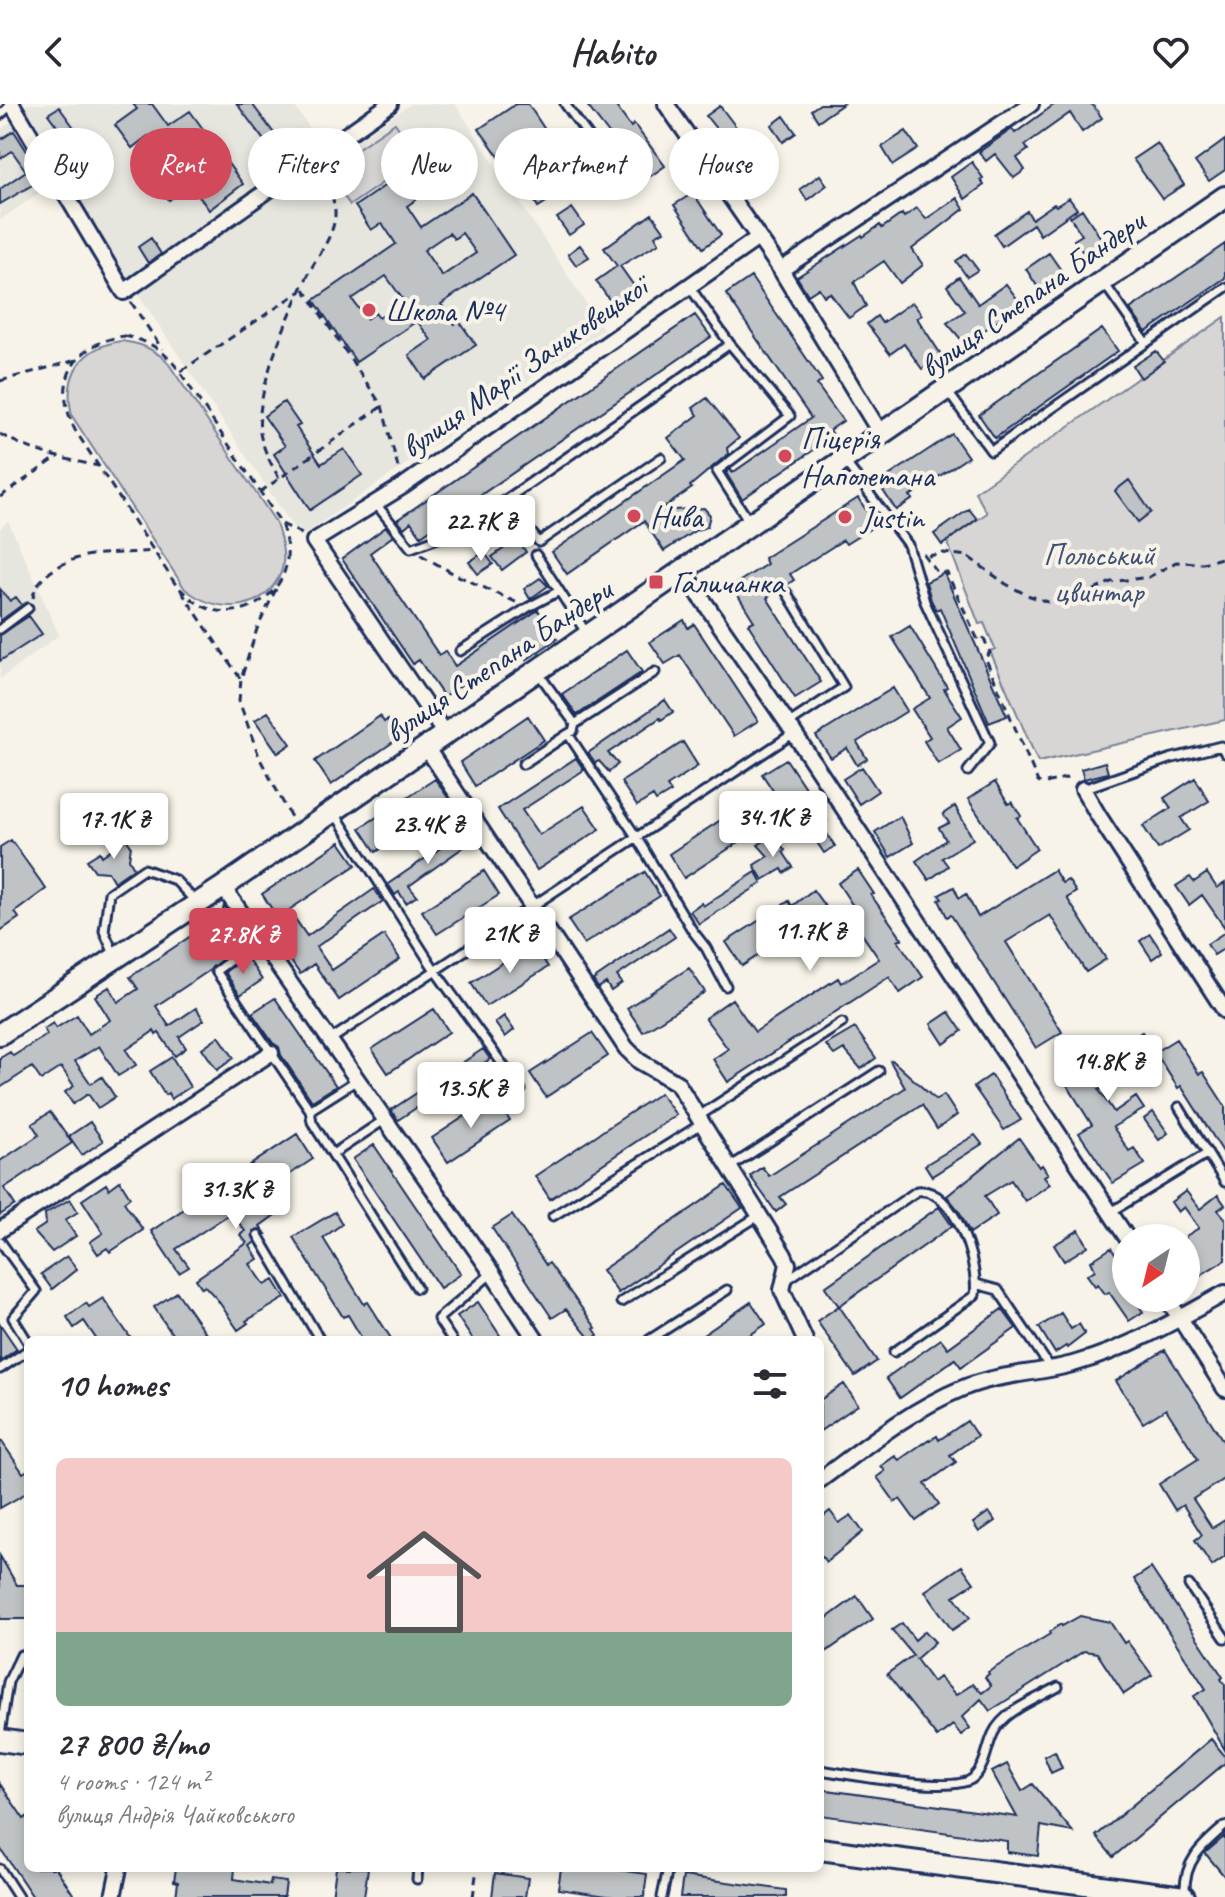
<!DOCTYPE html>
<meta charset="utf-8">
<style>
:root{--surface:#fff;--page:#f7f7f7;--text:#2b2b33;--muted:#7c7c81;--accent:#d1495b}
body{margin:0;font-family:Caveat,sans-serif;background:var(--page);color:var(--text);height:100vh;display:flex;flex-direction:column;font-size:30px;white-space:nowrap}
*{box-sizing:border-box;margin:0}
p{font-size:26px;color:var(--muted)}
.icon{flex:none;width:44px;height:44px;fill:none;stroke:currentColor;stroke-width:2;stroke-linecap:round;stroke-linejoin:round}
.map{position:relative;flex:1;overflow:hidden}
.details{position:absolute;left:24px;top:1232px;width:800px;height:536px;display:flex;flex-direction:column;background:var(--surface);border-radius:12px;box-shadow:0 4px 12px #0003}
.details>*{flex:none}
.top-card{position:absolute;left:24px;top:24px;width:800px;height:72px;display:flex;gap:16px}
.needle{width:52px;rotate:215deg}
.fabs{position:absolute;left:1112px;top:1120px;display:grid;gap:16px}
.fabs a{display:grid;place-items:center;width:88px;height:88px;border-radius:50%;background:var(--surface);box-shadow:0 4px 12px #0003;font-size:40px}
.price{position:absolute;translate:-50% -68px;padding:0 18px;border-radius:8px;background:#fff;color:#222;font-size:26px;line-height:52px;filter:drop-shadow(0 2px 4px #0008)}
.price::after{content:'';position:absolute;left:50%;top:48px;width:24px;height:18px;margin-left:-12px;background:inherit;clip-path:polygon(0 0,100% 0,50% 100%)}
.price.current{background:var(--accent);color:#fff}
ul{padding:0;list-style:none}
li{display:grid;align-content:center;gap:16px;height:424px;padding:0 32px}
li span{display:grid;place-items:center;height:248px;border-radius:12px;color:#555}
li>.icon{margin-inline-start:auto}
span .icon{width:144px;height:144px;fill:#fffc;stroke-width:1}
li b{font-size:34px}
h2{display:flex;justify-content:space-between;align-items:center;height:96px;padding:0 32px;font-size:34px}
.chip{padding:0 28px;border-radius:36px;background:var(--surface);box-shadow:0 4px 12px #0003;font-size:28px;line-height:72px}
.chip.current{background:var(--accent);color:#fff}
header{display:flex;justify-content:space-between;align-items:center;height:104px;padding:0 32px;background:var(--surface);font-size:36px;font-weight:700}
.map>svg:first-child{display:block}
.built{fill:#e6e5de}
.green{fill:#d7d6d4;stroke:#798299;stroke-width:2}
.building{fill:#c0c3c5;stroke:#1b2f5e;stroke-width:2;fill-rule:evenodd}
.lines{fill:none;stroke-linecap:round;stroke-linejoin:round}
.lane-casing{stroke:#1b2f5e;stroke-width:13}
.street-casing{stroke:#1b2f5e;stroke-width:20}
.secondary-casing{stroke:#1b2f5e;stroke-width:26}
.path{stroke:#1b2f5e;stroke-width:3;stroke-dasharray:8 6;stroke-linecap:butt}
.lane{stroke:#f7f3e8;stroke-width:7}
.street{stroke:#f7f3e8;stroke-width:14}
.secondary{stroke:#f7f3e8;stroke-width:20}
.poi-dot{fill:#d1495b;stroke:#f7f3e8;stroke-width:3}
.labels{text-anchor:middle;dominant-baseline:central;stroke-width:8;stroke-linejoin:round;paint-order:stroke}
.street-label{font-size:32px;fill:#1b2f5e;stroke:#f7f3e8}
.poi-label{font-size:32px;fill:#1b2f5e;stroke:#f7f3e8;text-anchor:start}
.park-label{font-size:32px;fill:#415076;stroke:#f7f3e8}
</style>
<header><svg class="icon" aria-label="back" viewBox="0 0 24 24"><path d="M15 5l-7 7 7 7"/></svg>Habito<svg class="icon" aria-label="heart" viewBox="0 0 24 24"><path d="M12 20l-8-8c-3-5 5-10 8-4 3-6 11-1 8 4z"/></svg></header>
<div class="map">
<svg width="1225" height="1793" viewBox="0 0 1225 1793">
<rect width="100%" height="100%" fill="#f7f3e8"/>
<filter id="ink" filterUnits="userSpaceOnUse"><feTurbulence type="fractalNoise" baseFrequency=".0125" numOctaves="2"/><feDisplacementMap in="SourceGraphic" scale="16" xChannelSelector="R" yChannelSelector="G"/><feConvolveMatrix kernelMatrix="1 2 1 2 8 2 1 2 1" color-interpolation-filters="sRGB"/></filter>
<g filter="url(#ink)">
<path class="built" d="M28,0H293L321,40L128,178L24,3Z
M411,0H455L603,225L300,433L136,187Z
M11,18L49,82L0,116V26Z
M8,417L59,531L0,575V425Z"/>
<path class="green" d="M395,19L419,54L350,101L326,66Z
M1225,213V616L1038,658L990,547L995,545L984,519L979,520L947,437L987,409L975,388Z
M121,237C140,239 151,244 166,256L275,417C281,434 288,456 279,473C258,511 214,508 185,485L72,312C63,272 79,244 121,237Z"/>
<path class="building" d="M133,0H152L168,22L190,7L206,29L185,45L205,73L226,57L243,80L209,106L190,80L169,96L152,73L169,60L148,32L132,44L115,21L137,5Z
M237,0H252L279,36L269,43Z
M516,0H528L555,41L526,60L548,97L538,103L525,80L521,83L479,25Z
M586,0H614L631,23L634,20L665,62L645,76Z
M820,0H843L818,17L811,6Z
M1055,0H1092L1102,14L1082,28L1070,9L1025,41L1028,46L1017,54L1025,66L1014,74L995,50L986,57L979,48L1012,25L1015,29Z
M720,2L752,44L741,52L728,35L726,37L706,12Z
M59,3L92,48L82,56L48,10Z
M784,12L796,29L783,38L772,21Z
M14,27L44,74L0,100V85L26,67L12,47L0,55V36Z
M906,27L918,45L893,61L882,43Z
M1225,36V66L1209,77L1195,58Z
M1157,39L1184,81L1162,95L1133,55Z
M424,55L441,78L407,102L421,123L472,89L514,151L441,200L455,220L459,217L476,241L425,275L409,251L431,236L417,217L356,258L314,196L396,140L382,119L371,126L355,102ZM449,129L454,135L462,129L476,149L442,172L424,146ZM386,172L404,197L379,214L375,209L366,215L352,195Z
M972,58L983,74L980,76L984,81L965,95L951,73Z
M820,71L827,81L807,96L800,85Z
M693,89L721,131L703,144L674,101Z
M957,94L964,105L912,145L923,161L900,179L884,157L865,170L854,178L866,202L849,214L830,189L824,192L819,184L808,191L797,173L862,131L863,133L880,121L882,124L902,110L904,113L917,104L926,115Z
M1069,94L1077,105L1040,131L1033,120L1002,142L994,130L1027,107L1032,115L1054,100L1056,102Z
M572,104L584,121L569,131L557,114Z
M1082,105L1106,142L1087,154L1074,136L1082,131L1070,113Z
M652,110L664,127L655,132L659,139L620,162L639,189L616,205L596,177L617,162L604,144Z
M151,134L161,150L148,159L138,143Z
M1225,140V174L1146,228L1130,205Z
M580,141L589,153L576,161L568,150Z
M1049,149L1065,172L1041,188L1026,165Z
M966,150L978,166L967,173L956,157Z
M751,173L822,277L817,281L843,317L830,326L834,332L742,395L726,369L731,364L732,369L811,314L726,190Z
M959,173L978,200L1006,180L1021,200L965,240L947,219L965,207L947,182Z
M912,198L922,211L917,214L942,252L922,265L904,240L890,250L867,220L877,212L882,219Z
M695,211L711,233L421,432L411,418L404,424L397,416Z
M1102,225L1118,247L995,334L979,311Z
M1156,247L1164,257L1141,274L1133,262Z
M707,294L739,334L727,344L728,350L690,382L692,384L659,407L704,404L710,411L707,423L696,426L664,447L644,417L567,470L552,448L685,356L668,334L698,311L693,304Z
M284,298L300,321L296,323L321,360L344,345L362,371L310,406L274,350L285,342L264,312Z
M952,330L968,353L910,392L913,395L896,406L878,379Z
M1129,376L1151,408L1138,418L1115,387Z
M858,394L876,421L846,440L843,436L790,470L794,476L767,494L821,578L795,594L748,520L754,517L732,482L767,460L764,454Z
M969,405L977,415L942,441L934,430Z
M386,423L393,432L370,449L439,551L445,547L455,562L538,506L557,535L526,556L522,549L481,577L477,570L444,593L419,556L413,560L342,455Z
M517,435L526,448L502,466L492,453Z
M484,448L493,460L478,470L469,458Z
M944,469L1007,612L989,619L940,504L936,506L931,496L926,478Z
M540,474L548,482L530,495L524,485Z
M0,485L10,497L16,493L22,501L0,517Z
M29,512L42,530L0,557V531Z
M684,516L688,524L694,520L758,617L734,632L680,551L665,560L650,538Z
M910,522L947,583L944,585L962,613L947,623L961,646L938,660L924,637L930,633L912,605L930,594L892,533Z
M627,546L642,568L577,611L562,590Z
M893,584L907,607L857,638L867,655L857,661L847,644L831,654L816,632Z
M665,596L673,608L661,616L660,614L608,649L618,660L609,668L599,657L595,659L588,649Z
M268,608L291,640L278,649L255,616Z
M380,612L384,618L387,616L395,628L392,630L396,636L331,681L315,657Z
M528,612L544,636L475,682L460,658Z
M683,638L698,662L667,682L671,688L656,697L653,692L637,702L621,678Z
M576,654L584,666L522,706L539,731L584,702L600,725L537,766L498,705Z
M786,655L827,717L821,721L835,742L824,749L810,728L804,733L762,670Z
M1105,658L1108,669L1084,675L1081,665Z
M862,663L878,687L859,700L843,675Z
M1195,674L1209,697L1181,714L1189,726L1158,745L1143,722L1171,704L1164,694Z
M435,675L451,698L376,748L360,724Z
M995,678L1008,700L1012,698L1021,712L1017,714L1037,745L1012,762L968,695Z
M955,702L973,735L942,754L948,762L929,776L916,757L946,736L939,724L949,719L943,710Z
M730,710L745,734L684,774L669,750Z
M900,712L913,739L890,753L875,728Z
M468,725L475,735L409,782L417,792L406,799L399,788L395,791L388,780Z
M773,731L785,746L783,748L793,763L784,769L782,765L763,776L754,761L768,752L758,741Z
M126,735L131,742L129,755L134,764L114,778L108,768L95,767L87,756L100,748L102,752Z
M11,736L46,785L15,808L19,814L0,827V743Z
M340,738L356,761L289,806L307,832L374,785L383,797L316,843L332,866L384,831L400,855L339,896L314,860L300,870L274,833L285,825L262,790Z
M858,766L874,790L871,791L902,835L898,837L923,873L900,889L889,873L728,978L713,955L728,945L705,914L732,895L755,928L838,874L841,879L879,855L857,823L830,842L813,815L742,862L726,838L789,797L792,802L813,786L836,818L855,805L838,779Z
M1054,766L1062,779L1068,776L1076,788L1067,794L1106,855L1086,868L1050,811L1006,838L1062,928L1036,944L951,811L947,813L939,796L942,795L939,791L954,783L959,794L966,790L978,813Z
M484,767L499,791L437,830L422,807Z
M645,768L660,792L584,840L568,816Z
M756,768L762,779L699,820L690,807L701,799L703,802Z
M1207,769L1217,784L1225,779V824L1202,791L1189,801L1176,782L1190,773L1194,778Z
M224,801L247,836L210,866L156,902L169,922L196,904L204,916L179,933L186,944L175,952L159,929L156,931L154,927L126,946L136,961L118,972L99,942L75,957L91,980L102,973L115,993L98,1004L88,990L73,1000L65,988L74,982L61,963L41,976L32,963L0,984V954L10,948L13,952L47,931L44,925L53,919L56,924L77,911L89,930L110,916L95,892L109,883L118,898L138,885L130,873L222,811Z
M669,824L675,833L617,872L622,879L611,887L606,879L598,884L593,876Z
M1225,828V844L1214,851L1207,840Z
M1150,830L1162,848L1152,855L1140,837Z
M533,839L548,863L486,902L471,879Z
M246,852L262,876L240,891L225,868Z
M689,864L705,888L643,928L627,904Z
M275,894L336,982L312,997L281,951L279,943L273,939L252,909Z
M434,905L449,928L388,969L372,945Z
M949,908L962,927L944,940L931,920Z
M504,912L514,926L505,933L495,919Z
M855,924L876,954L861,965L844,945L834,951L826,941Z
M1142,928L1156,950L1099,986L1114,1008L1136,993L1144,1005L1113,1023L1129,1047L1134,1044L1145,1060L1113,1079L1079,1029L1092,1021L1059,968L1098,944L1104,953Z
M592,929L608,952L546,993L530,969Z
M219,932L234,954L217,966L202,944Z
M1176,935L1199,970L1203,968L1225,1002V1051L1181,982L1178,984L1155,948Z
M483,945L490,955L398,1016L391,1006Z
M172,953L190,983L171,995L168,989L165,991L150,967Z
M892,956L936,996L944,991L957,1011L937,1025L922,1001L780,1093L786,1100L776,1108L750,1072L762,1063L769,1072L905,984L890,957Z
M991,971L1021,1016L1004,1026L974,983Z
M660,989L676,1011L550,1095L535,1072Z
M494,993L510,1017L448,1058L432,1034Z
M50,1008L72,1039L4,1084L15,1101L0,1111V1057L39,1031L32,1020Z
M1153,1008L1168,1029L1159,1036L1144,1015Z
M90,1018L103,1037L82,1051L69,1032Z
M297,1030L313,1055L260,1090L275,1111L260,1122L266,1130H265L259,1125L253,1127L255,1138L250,1142L258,1155L250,1160L265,1181L274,1176L285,1194L246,1217L248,1219L238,1226L217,1195L205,1182L202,1184L196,1175L247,1139L240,1131L245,1127L231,1109L176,1145L189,1163L179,1169L151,1127Z
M975,1031L982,1040L932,1072L925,1061Z
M1019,1034L1039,1063L1042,1061L1048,1070L1044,1072L1050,1080L1025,1097L1011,1076L985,1092L997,1111L970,1129L959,1107L947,1092Z
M374,1041L461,1170L440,1184L353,1055Z
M120,1077L130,1093L124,1098L143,1126L110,1148L107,1144L98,1150L90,1138L103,1129L82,1096L106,1080L109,1085Z
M726,1081L742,1104L618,1189L602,1166Z
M1186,1087L1200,1105L1218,1091L1225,1101L1218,1106L1225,1114V1156L1186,1180V1132L1199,1124L1184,1103L1178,1108L1171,1098Z
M70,1095L78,1108L65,1116L76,1132L52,1148L34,1128L46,1120L45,1110Z
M939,1103L952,1122L839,1202L825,1183Z
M335,1108L342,1120L323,1134L364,1200L368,1198L392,1236H363L348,1211L343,1213L293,1133Z
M512,1111L546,1161L549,1159L596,1224L594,1225L598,1231L591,1236L566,1205L552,1214L492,1124Z
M1079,1126L1088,1142L1064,1157L1054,1141Z
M1111,1144L1126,1166V1194H1134L1143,1208L1129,1217L1109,1188L1105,1190L1098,1180L1095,1182L1087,1171L1095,1166L1091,1157Z
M67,1152L77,1165L52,1185L41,1170Z
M177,1188L206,1230L197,1236H176L154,1203Z
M103,1194L132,1236H97L84,1217L74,1224L67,1213L86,1199L89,1203Z
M478,1198L503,1236H473L457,1212Z
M751,1198L766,1220L750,1231L754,1236H696Z
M839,1202L877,1257L855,1272L817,1217Z
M1002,1205L1016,1224L961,1263L955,1255L900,1294L886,1274L941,1235L948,1244Z
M1061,1209L1071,1225L1079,1220L1085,1230L1067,1244L1066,1242L1055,1249L1039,1223Z
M0,1220L17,1245L0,1257Z
M1165,1246L1225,1340V1374L1193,1395L1212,1424L1225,1416V1453L1212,1462L1195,1436L1202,1431L1183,1401L1175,1406L1159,1380L1198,1355L1166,1305L1143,1319L1116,1277Z
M844,1280L858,1301L820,1327V1296Z
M967,1317L977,1332L950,1351L956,1358L925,1380L939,1400L916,1417L900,1395L895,1398L877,1373L885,1367L881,1362L895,1352L899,1356L929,1335L930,1336L937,1332L939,1336Z
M0,1335L23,1369L28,1366V1388L0,1404Z
M830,1407L839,1419L851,1411L863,1428L826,1458L820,1450V1415Z
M989,1408L995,1417L979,1428L973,1419Z
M0,1452L17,1481H28V1515H0Z
M962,1462L974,1479L954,1492L970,1514L952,1526L925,1487Z
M1151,1464L1223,1573L1221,1575L1225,1581V1646L1194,1592L1206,1585L1134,1475Z
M857,1492L873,1515L820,1552V1519Z
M1080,1512L1110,1518L1124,1539L1127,1537L1152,1571L1124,1590L1097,1549L1084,1547L990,1607L981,1595L962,1613L970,1624L961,1631L953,1621L937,1633L887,1570L913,1551L892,1526L902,1519L915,1536L925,1527L935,1538L916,1555L933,1578L939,1573L956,1591L973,1580L982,1589L991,1582L985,1573L989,1570L988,1568L1050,1530L1049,1528L1061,1520L1062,1522Z
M1211,1635L1225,1652V1659L1113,1753L1096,1732Z
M1055,1647L1062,1664L1051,1669L1044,1652Z
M1007,1660L1022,1687L1033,1680L1073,1728L1041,1722L1038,1752L1007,1748V1737L820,1711V1685L1017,1713L992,1668Z
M0,1680L24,1715L28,1712V1764H56L75,1793H33L0,1744Z
M1225,1732V1773L1205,1749Z
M176,1764H235L234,1775L270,1781L271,1776L286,1778L284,1793H176L178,1778L174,1777Z
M336,1764H368L364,1793H332Z
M561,1764H605L647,1770L644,1793H614L558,1785Z
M495,1769L528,1774L525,1793H492Z
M683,1772L786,1786V1793H680Z"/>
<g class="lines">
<defs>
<path id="lane" d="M565,0L625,82
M0,11L12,0
M1104,179L1146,239
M730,240L790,312L717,367L750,419
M948,288L991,347L1225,184
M846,359L908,441L925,498L990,639L968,667
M506,397L539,438L661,354
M376,400L411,444L465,424L730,240L689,182
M536,451L587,530
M787,489L844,583L788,620
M0,525L28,504
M460,547L527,504L559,487
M539,570L575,620
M568,630L637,734L692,826L706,844L726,882
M523,660L568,630L573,627L575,620L655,568
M1083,685L1169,655L1221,642L1225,649
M334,708L436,868L521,986
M259,835L216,867L310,1006L357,976
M114,850L104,827L109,789L144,765L175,776L195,797
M330,936L794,629
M1179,1003L1225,1078
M310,1006L312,1018L417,1184
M699,1012L842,919
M333,1050L384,1016
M730,1063L879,967
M1111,1108L1208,1049
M553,1112L703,1019
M258,1131L320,1236
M0,1137L36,1187L13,1214L28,1238
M788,1175L917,1087C955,1082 979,1161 975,1191L894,1248
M976,1180L998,1186L1051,1265
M621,1198L760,1111
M452,1236L438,1215L492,1169
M649,1236L727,1186
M0,1265L28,1246
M1189,1481L1225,1534
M0,1631L8,1578L21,1551L28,1552
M820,1666C848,1670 954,1691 973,1674C986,1662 986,1645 993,1630C1003,1607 1037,1595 1058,1583
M0,1765L18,1793
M417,1775L418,1764
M1185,1791C1183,1758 1201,1742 1225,1722
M662,1793L668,1764"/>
<path id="street" d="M12,0L124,188L390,0
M666,0L781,166L881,330
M781,166L1031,0
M683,467L790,623L1127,1134
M445,630L314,437L403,382L758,134
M426,643L626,944L639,957L677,979L784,1151L788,1160L782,1186L805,1236
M1083,685L1098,711L1225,907
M223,783L492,1169L536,1236
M0,1126L271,949
M1167,1194L1225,1285
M820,1376C866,1342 910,1306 963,1284C999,1269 1039,1270 1076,1259C1129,1244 1177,1216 1225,1189
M113,1793L119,1764"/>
<path id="secondary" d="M0,930L223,783L1225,93
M0,1636L28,1640
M820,1745L1184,1793"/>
</defs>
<use href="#lane" class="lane-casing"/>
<use href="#street" class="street-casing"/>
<use href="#secondary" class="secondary-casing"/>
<path class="path" d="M304,185L382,302L399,367
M131,198L162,245
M124,232C150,237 164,246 180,268L281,419C285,432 288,442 287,456C283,493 241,517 207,504C195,499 185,490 176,481L75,326C52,279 72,240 124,232Z
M181,267L301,187
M0,277L76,256
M0,330C32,348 63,355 99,362
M279,374C271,360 263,345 260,329C255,283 291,206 311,165C320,148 336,128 335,108C334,93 328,81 321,68
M260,388L381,303
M0,393L56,354
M282,420L304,431
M923,450L937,468L947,469L977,534L983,532L990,549L985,553L1038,678L1042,680L1065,674L1071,675
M421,451L456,471L518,499
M928,452L944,449L967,452L1006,480L1027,491L1048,498L1067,499L1111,478L1149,473L1176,458L1203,459L1225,453
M276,485L257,525L241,575L239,597L260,655L292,715
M181,487L240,574
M33,494C35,471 69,454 91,451C111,449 133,449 154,447
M473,1793L477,1764"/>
<use href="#lane" class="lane"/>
<use href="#street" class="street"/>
<use href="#secondary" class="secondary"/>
</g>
</g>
<g class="poi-dot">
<circle cx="369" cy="206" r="8"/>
<circle cx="785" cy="352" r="8"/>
<circle cx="634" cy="412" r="8"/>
<circle cx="845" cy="413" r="8"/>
<rect x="648" y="470" width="16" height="16" rx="4"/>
</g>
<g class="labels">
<g class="street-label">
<text transform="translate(1032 190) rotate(-35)">вулиця Степана Бандери</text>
<text transform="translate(524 263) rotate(-35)">вулиця Марії Заньковецької</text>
<text transform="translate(498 557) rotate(-34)">вулиця Степана Бандери</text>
</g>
<g class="poi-label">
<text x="385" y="206">Школа №4</text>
<text x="801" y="334">Піцерія<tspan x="801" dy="37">Наполетана</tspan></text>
<text x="650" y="412">Нива</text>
<text x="861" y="413">Justin</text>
<text x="672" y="478">Галичанка</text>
</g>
<g class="park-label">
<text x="1099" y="450">Польський<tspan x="1099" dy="37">цвинтар</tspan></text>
</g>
</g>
</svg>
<div class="fabs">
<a><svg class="needle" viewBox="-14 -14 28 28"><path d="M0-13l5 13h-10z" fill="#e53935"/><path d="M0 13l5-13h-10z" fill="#7c7c81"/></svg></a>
</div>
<b class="price" style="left:481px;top:459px">22.7K ₴</b>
<b class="price" style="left:773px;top:755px">34.1K ₴</b>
<b class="price" style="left:114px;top:757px">17.1K ₴</b>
<b class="price" style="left:428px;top:762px">23.4K ₴</b>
<b class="price" style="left:810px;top:869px">11.7K ₴</b>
<b class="price" style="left:510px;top:871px">21K ₴</b>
<b class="price current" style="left:243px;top:872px">27.8K ₴</b>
<b class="price" style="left:1108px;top:999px">14.8K ₴</b>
<b class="price" style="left:471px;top:1026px">13.5K ₴</b>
<b class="price" style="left:236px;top:1127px">31.3K ₴</b>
<div class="top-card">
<a class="chip">Buy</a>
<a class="chip current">Rent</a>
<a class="chip">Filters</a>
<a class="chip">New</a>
<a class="chip">Apartment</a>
<a class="chip">House</a>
</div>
<section class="details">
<h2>10 homes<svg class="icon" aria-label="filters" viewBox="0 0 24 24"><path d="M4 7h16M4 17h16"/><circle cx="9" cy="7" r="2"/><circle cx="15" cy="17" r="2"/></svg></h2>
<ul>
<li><span style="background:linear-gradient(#f6c9c9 70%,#7fa58c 0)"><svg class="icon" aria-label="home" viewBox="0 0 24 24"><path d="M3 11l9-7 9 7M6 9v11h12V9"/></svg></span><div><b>27 800 ₴/mo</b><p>4 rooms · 124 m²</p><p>вулиця Андрія Чайковського</p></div></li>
</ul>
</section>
</div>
